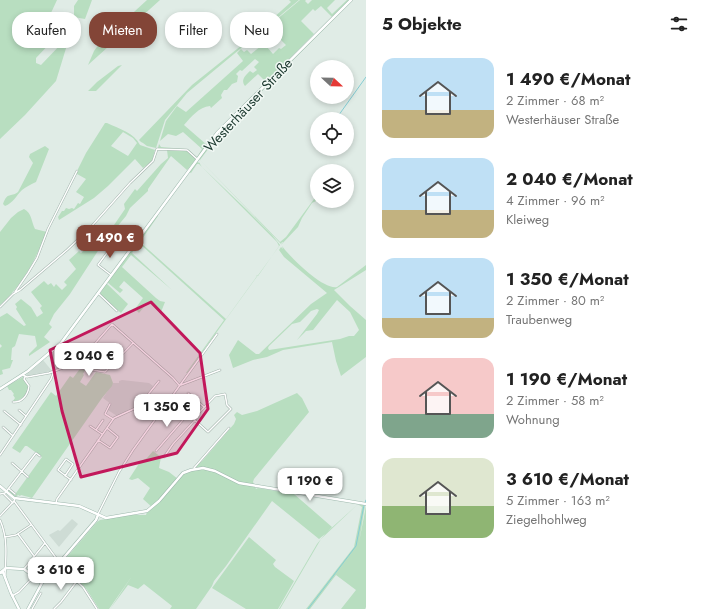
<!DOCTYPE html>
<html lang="de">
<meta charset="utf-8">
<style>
:root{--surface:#fff;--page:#f6f6f6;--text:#222;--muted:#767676;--accent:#834537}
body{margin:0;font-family:Jost,sans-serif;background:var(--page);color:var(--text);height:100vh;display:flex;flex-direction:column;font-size:15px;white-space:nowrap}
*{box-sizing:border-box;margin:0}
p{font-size:13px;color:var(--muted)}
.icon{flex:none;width:22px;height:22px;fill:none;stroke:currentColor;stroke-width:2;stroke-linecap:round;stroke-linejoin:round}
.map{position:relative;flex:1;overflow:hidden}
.panel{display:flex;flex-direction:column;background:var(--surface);width:340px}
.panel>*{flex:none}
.hud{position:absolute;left:12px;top:12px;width:294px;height:36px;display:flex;gap:8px}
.needle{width:26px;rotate:112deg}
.fabs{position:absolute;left:310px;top:60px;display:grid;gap:8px}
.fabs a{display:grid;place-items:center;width:44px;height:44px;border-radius:50%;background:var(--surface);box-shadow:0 2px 6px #0003;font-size:20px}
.price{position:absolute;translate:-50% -34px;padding:0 9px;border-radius:8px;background:#fff;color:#222;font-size:13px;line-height:26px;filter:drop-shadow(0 1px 2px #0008)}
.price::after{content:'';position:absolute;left:50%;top:24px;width:12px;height:9px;margin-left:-6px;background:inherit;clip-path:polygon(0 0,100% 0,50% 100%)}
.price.on{background:var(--accent);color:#fff}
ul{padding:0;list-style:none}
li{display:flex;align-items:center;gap:12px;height:100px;padding:0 16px}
li span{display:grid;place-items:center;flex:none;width:112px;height:80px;border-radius:12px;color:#555}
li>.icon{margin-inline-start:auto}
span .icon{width:48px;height:48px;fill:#fffc;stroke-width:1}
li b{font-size:17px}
h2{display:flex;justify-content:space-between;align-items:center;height:48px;padding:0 16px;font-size:17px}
.tag{padding:0 14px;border-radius:16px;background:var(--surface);box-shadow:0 2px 6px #0003;font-size:14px;line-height:36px}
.tag.on{background:var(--accent);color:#fff}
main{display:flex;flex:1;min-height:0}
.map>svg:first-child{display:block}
.built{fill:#cedcd5}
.green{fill:#b8dec0;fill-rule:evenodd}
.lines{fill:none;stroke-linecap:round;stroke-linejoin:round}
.stream{stroke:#85cdd4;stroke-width:1}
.minor-casing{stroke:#a3b4ad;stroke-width:2.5}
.secondary-casing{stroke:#9eb8ad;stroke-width:3.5}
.minor{stroke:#fff;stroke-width:1.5}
.secondary{stroke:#fff;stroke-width:2.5}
.marked{fill:#c2185b;fill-opacity:0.2;stroke:#c2185b;stroke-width:3;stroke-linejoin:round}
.labels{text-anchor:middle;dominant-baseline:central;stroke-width:3;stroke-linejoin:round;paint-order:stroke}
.street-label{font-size:14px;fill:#203d33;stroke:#f1f8f4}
</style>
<main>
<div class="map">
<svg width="366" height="609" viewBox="0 0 366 609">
<rect width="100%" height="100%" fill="#e0ece6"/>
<path class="built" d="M61,345L75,358L71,366L60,368L48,356Z
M43,360L52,371L25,376L38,365Z
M122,380L149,383L153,386L146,397L137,407L117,416L108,410L111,404L103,398L113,383H119V381Z
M72,519L78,524L59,547L49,535L58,530L60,531Z"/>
<path class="green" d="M0,0H57L44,28V32L55,38L36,58V63L41,65L62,43L67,45L56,81L25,115L0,139Z
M78,0H92L85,19L74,17V6Z
M147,0H160L88,65L94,51L99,44Z
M289,0H299L187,93L165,120L156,148L147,146L143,143L141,142L139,140L192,85L252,37L291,2Z
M300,0H306L305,1L308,4L312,0H335L327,8L332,14L347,0H349L332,17L321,6L315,11L313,9L301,21L314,34L266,82L258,74L245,86C240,80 246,75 250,71L253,73L257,70L254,67L259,62L255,59L242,71L240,70L236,74L238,76L237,82L232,84L227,90H224L221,95L222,98L211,108L210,106C199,107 191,117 184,125L207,145L197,158L189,150L185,149L158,148L159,144L161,147L186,149L197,157L202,149L183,132L176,136L168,134L160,141L166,121L177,106L186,112L243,61L237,53L241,49L244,52L247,50L251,54L261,46L255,38L261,33L263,34L270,44L267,47L273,54L279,48L281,49L286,45L279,38L271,43L269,40L276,34L270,25Z
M339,13H340L221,132L200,160L280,242L286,237L317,195L316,201L312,203L302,218L298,227L281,245L283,242H282L281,244L199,159L218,134Z
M122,65L96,91H88L97,82L118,66Z
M105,123H107C120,129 134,133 140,145L155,150L152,161L143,168L135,159L108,186L94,198L59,220L58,217L62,211H64L66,208L69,209L72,208L74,209L78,203L80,204L84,197L76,192L86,179L77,174V171L86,153ZM123,132L133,138L137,143L128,156L111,146Z
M45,146L49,149L36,182C31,184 26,187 22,190C16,196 13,203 5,206L3,204C8,191 10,198 18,192L33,163L29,157L30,154Z
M167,150H186L196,159L187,170L171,156L148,189V191L130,208L126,216L116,228L114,225L125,209L124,204L135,189L137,191L161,164L168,158Z
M197,162L200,163V164L202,167L246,209L272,235L280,245L187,373H186L224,320L140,244H138L132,253L172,290L131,255L122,267L156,298L160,301L165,302L161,312L160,313L148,302L139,313L135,309L143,298L124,281L119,287L123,290L120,293L107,282L157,215L158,216L140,242L226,319L257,276L256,275L258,276L279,246L277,242L199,164H197L191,173L189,172Z
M24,209C32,213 31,221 35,229L47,232C37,255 28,275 11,294C7,298 4,302 0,305V232L11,218L18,212Z
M98,235L105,240L70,294L54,314L49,324L52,327L44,337L50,342L29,356V354L37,346L35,336L19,334L15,346L12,348L11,360H13L10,368L2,370L3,374L0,375V348L2,346L0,344V317L7,313L24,326L26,325L16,309L17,307L15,304L21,299L31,307L37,317L43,313L40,308L42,306L31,292L44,281L48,285L51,283L54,287L56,284L62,290L67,285L64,282L76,269L69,260L79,251L81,253L88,246L91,250L95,246L91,242Z
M282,246C290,257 323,290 337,287L366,265V270L334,290L350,306L366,320V357L341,376L336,361L332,342L283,350L267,357L253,360L233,368L229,355L238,340L256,354H259L311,304L327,293L284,257L279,250L281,247L283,249ZM337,300L350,312L359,330L354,336H349L340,339L269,350L268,348L269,346L292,324L300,322L311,311L317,309L319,310L317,314L297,340L306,331L313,330Z
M106,283L128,304L121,313L100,294Z
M79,370H85L83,374L84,375L80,382L86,386L96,372L110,375L113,383L112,386L102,398L32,498L21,495L20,496L18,495L16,497L13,496L8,491L9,490L15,494L16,493L42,457L27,446H25L20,453L12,448L51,392L56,396L70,376L73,378Z
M23,377C24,379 27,383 28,385C31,393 20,402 13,401L15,398L13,395L14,394L11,390H9L7,386Z
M297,393L302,398L309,412L254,479L253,482L256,489L258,488L294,494L332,527L327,532L357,505H363V507L365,506L359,542L366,506V607L365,609H341L356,590L336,575L310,609H306L354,547L362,507L359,505H357L321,539L280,609H279L317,544L325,534L319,539L272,501L226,566L214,581L212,586L196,609H170L172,606L144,584L138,589L128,585L110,609L132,576L109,609H99L87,590L61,564L97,522L100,520L130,515H146L147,512L153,508L143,499L150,488L138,478L132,480L129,479L140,462L147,458L153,451L161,457L159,468L169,472L178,479L185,473L195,469V467L203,460L234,424L236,419L234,415L237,412L242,415L257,411Z
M249,537L276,560L273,564L275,567L294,581L278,609H246L212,588Z"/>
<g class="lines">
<path class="stream" d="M336,119L366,77
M308,609L356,546L364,505L366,500"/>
<defs>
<path id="minor" d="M111,275L98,265L115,242
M15,292L28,273L37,258L48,229L77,171
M98,293L117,311
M0,307L13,294L20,290L67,250L90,228L130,183L153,161L157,149L187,150L197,159
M66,343L68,346L71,347L81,356L75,367
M95,343L116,362
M92,347L112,324L173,378L179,385
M81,356L85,359
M23,375L27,377L49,373L68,366L105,372L133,343
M181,385L220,370
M188,393L204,407
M170,398L208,432L231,409L227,405L225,394L215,396L193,419
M13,402C22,403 28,395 29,386L24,379L25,377
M110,404L105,414L113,419
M19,410L26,416
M4,411L21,425
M90,426L102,434
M3,427L13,436
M96,430L103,420
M98,440L110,448L118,437L107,428
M156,451L188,414
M0,455L51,379L54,371
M164,457L173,444L195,420
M12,463L28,477
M194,468L229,428
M65,476L73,464L66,459L58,470L71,480
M9,489L15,494
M0,494L5,493L36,453L40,456
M4,494L13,503
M14,501L59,562
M56,503L57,499L114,418L138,407L159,381
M98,514L119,472L133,450L217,334
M0,516L14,501L15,498
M0,520C8,538 6,556 5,575
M18,534L34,556
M5,537L16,535L31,525
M58,564L83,587L97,609
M24,569L45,543
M12,596L19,592L33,577
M32,609L41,593
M54,609L61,602L77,581"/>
<path id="secondary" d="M0,389L28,371L61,343L217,133L351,0
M0,486L14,498L79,506L106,518L147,511L159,501L183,473L191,470L203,468L215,471L239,483L366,504
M0,573L6,568L24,569L42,583
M0,573L3,572L11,593L19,609
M28,609L42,583L96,520L98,515"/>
</defs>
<use href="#minor" class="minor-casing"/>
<use href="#secondary" class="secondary-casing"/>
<use href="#minor" class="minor"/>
<use href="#secondary" class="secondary"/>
</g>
<path class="marked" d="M151,302L200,353L208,409L177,453L81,477L62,411L50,350Z"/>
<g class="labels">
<g class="street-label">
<text transform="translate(248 105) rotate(-47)">Westerhäuser Straße</text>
</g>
</g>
</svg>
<div class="fabs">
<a><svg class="needle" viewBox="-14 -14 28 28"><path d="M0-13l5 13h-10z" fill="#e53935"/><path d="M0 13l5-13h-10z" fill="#767676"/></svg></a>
<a><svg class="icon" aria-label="locate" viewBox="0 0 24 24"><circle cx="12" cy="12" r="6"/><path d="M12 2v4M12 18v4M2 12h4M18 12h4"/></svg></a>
<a><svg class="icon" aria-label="layers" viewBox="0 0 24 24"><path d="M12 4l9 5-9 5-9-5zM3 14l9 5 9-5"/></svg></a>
</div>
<b class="price on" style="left:110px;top:259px">1 490 €</b>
<b class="price" style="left:89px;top:377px">2 040 €</b>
<b class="price" style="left:167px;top:428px">1 350 €</b>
<b class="price" style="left:310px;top:502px">1 190 €</b>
<b class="price" style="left:61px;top:591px">3 610 €</b>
<div class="hud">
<a class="tag">Kaufen</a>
<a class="tag on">Mieten</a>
<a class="tag">Filter</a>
<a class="tag">Neu</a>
</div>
</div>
<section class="panel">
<h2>5 Objekte<svg class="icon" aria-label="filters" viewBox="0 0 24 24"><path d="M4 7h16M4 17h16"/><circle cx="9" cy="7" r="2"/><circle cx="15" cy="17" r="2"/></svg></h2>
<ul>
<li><span style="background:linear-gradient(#bfe0f5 65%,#c2b280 0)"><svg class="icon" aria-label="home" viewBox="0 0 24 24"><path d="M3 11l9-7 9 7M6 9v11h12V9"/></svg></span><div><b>1 490 €/Monat</b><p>2 Zimmer · 68 m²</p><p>Westerhäuser Straße</p></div></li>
<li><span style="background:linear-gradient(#bfe0f5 65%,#c2b280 0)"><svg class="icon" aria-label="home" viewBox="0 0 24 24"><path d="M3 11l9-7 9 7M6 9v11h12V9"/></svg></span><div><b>2 040 €/Monat</b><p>4 Zimmer · 96 m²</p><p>Kleiweg</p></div></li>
<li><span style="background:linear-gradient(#bfe0f5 75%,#c2b280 0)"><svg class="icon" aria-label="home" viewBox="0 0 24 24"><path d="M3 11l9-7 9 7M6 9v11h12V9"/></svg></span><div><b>1 350 €/Monat</b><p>2 Zimmer · 80 m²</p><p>Traubenweg</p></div></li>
<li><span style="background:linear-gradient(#f6c9c9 70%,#7fa58c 0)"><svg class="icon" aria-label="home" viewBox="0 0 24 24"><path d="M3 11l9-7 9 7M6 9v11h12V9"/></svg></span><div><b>1 190 €/Monat</b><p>2 Zimmer · 58 m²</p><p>Wohnung</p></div></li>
<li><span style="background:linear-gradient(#dfe7d0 60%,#8fb573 0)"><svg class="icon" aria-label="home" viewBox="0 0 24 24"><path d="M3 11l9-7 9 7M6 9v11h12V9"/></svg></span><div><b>3 610 €/Monat</b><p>5 Zimmer · 163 m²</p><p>Ziegelhohlweg</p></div></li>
</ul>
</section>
</main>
